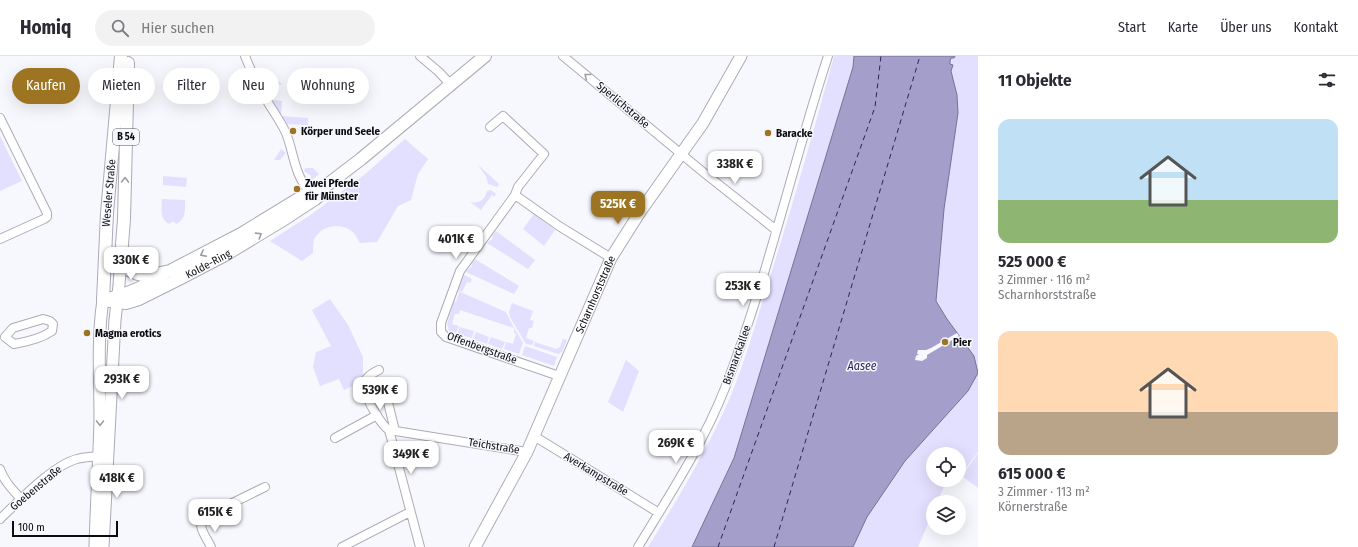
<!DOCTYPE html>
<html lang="de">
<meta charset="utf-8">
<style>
:root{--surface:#fff;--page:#f2f2f3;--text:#2b2b33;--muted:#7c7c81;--line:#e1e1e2;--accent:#9d7422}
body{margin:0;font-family:"Fira Sans Condensed",sans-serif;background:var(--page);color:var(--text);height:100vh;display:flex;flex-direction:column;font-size:15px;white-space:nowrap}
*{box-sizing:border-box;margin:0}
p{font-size:13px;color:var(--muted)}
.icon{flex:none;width:22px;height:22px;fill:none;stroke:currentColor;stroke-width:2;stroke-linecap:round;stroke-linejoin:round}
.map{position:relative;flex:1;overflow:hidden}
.sheet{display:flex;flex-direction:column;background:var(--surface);width:380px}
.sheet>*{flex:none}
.hud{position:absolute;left:12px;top:12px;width:380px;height:36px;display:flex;gap:8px}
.fabs{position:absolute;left:926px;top:391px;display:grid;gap:8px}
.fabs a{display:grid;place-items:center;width:40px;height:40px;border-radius:50%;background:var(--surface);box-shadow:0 4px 16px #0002;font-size:20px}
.scale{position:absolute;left:12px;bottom:10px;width:106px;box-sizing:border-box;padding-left:4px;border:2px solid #0c0c10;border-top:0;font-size:11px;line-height:14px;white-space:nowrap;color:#0c0c10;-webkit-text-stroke:3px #f7f7fe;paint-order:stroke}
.price{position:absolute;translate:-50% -34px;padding:0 9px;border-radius:8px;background:#fff;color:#222;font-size:13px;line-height:26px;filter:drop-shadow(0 1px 2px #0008)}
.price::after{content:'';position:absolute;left:50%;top:24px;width:12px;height:9px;margin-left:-6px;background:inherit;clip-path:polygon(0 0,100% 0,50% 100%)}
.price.active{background:var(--accent);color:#fff}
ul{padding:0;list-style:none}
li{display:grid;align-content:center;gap:8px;height:212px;padding:0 20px}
li span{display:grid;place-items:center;height:124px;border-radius:12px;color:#555}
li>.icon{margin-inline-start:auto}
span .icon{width:72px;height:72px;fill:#fffc;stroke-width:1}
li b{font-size:17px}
h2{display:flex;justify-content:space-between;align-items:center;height:48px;padding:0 20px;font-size:17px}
.pill{padding:0 14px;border-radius:18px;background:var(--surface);box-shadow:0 4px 16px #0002;font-size:14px;line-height:36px}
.pill.active{background:var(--accent);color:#fff}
header{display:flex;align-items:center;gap:24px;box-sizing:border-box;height:56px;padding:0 20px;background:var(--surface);border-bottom:1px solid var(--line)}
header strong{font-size:19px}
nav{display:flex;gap:22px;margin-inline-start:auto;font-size:14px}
.search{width:280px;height:36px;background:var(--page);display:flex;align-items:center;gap:10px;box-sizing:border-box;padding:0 14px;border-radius:22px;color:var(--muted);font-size:15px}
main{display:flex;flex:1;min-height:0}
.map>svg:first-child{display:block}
.green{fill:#e3dffe}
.water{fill:#a49ecb;stroke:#767293}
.pier{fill:#f7f7fe}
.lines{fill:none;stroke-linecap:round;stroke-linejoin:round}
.ferry{stroke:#2f2359;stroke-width:1;stroke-dasharray:5 4;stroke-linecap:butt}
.street-casing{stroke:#acabb7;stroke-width:10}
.secondary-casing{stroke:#acabb7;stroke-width:13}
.primary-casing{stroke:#acabb7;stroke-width:14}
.street{stroke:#fff;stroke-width:8}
.secondary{stroke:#fff;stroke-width:11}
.primary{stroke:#fff;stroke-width:12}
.oneway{stroke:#9e9e9f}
.poi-dot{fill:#9d7422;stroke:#f7f7fe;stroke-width:1.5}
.labels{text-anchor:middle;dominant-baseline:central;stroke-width:3;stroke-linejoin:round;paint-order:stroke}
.shield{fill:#f7f7fe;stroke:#525257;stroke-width:1}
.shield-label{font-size:10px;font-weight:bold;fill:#0c0c10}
.street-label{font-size:11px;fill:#0c0c10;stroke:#f7f7fe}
.poi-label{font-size:11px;font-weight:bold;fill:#0c0c10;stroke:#f7f7fe;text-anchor:start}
.water-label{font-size:12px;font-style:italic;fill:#2f2359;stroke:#f7f7fe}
</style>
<header>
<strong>Homiq</strong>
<div class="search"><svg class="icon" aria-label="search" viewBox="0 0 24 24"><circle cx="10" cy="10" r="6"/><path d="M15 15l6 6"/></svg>Hier suchen</div>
<nav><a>Start</a><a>Karte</a><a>Über uns</a><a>Kontakt</a></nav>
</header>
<main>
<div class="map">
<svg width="978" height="491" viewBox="0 0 978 491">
<rect width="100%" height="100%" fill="#f7f7fe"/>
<path class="green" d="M834,0H854L853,11L734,402L692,491H648C679,441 709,391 732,337C747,299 758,260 770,221C793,148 814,74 834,0Z
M955,0H978V396L959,421V398H933V424H951L946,426L937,446H933V456L918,491H853L867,461L905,405L968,335L978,317L974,300L947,263L936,245L944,153L958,57L957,39L951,15L953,9L950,8C949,2 953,4 955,0Z
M264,14L266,15L282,28L270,33L267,31L259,16Z
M272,44L282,45L281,60Z
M282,60L308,62V69L285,68Z
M0,80L22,125L0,135Z
M405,83L428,103L418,118L411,144L398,150L377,186L360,187C357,182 355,177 350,174C338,166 320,170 314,184C313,187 313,193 313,197L302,205L270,185L312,158L364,119Z
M281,93L286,97L280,104H274Z
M477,108L499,128L497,131L488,128L486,120Z
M305,112H313L319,118L312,124L310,123L311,120L304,115Z
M163,120L187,122L186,131L163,129Z
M491,134L496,138L494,141L492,139L481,154L470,146C479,148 485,144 487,135Z
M162,143L185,144C185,154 186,163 176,168L174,166H172L169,168C159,162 162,153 162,143Z
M534,158L555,174L544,190L523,173Z
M496,175L535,204L528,213L487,187L493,182L492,180Z
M475,203L519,230L514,238L466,216L472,210L471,208Z
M464,219L472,223L470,227L467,226L462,236L458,234Z
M458,235L506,256L514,272L460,254L459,258H455L452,268L459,270L456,277L449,275L447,268L454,245L456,246L459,237Z
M330,243L348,269L363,301V325L344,334L339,323L320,330L313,311L316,296L331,290L312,254Z
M512,247L533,255L530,264L534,265L532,272H529L526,282L534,285L532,289L526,288L510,261L509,256Z
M460,271L474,275L472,282L457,278Z
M514,272L523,287L519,298L504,293L506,286L513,288L516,278L514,277Z
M476,276L489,281L487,288L473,283Z
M491,281L505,286L502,293L488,288Z
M563,283L567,284L562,296L558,298L534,290L535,286L556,293L560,291Z
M525,290L557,301L554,310L522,299Z
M626,304L639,315L623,356L608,346Z
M978,397V432L962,420Z"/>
<path class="water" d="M854,0H955L954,2H951L950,5V8L953,9L951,15L957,39L958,57L944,153L936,245L947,263L974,300L978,317L968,335L905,405L867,461L853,491H692L734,402L853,11Z"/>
<path class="pier" d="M957,277L959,280L927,299V302L922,305L915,304L916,300L919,298H917L918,294H926L931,292Z"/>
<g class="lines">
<path class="ferry" d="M718,491L875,51L881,0
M774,491L920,0"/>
<defs>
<path id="street" d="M245,0C251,15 258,31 267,45C273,55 281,66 286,77C294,97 294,119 310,136
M420,0L439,16L450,28
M563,0L703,116L776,174
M0,62L47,157V161L44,163L0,183
M490,71L503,60L544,98L518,131L515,139
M43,263L50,265L53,268L52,275C42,282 26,286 14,288L5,281L13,272Z
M379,314C370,318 365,322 362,332C368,343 379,368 389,374L420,491
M559,320L446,281L441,276V267L460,215L515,139L559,170L611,202
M384,330L395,375
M389,374L527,396
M534,380L659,457
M335,382L377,359
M0,413C4,425 12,433 21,443
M0,463C18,446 53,409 77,403C84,401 92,401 99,400
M211,491C207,482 196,470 204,461L265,431
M342,491L410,456
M638,491C669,440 703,388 725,332C767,224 792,110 828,0"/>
<g id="secondary">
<path d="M95,491C96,448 99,406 100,363C100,324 97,283 103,244C126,238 147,230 167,216"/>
<path d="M103,491L115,264L119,229L121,201"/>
<path id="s1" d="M475,491L527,396L611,202L640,156L703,67L741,0"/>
</g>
<g id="primary">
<path id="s2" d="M121,0L107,157L103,244L126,247L139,243L181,222L225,199L286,162L315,143L321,138L323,132L361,103L485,0"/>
<path d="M128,7L124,163L121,201L125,209L129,214L138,218L146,220L170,215L241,178L318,131H322"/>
</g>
</defs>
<use href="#street" class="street-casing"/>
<use href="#secondary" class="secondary-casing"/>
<use href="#primary" class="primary-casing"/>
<use href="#street" class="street"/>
<use href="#secondary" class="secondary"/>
<use href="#primary" class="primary"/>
</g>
<defs><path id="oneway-chevron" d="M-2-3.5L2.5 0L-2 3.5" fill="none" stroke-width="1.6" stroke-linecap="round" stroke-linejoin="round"/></defs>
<g class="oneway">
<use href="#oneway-chevron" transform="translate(587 20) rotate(-141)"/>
<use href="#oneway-chevron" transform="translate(125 124) rotate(-89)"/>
<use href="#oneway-chevron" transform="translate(259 179) rotate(-32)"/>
<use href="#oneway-chevron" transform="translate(203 198) rotate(153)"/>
<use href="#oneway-chevron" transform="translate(100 367) rotate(91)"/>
</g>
<g class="poi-dot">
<circle cx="293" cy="75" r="4"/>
<circle cx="768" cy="77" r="4"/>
<circle cx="297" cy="133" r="4"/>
<circle cx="87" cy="277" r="4"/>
<circle cx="945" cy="286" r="4"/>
</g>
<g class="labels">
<rect class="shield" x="113" y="73" width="26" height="16" rx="3"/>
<g class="shield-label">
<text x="126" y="81">B 54</text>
</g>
<g class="street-label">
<text transform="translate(623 49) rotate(40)">Sperlichstraße</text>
<text transform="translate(109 137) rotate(-85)">Weseler Straße</text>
<text stroke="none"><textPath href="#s2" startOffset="359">Kolde-Ring</textPath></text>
<text stroke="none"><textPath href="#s1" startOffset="280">Scharnhorststraße</textPath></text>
<text transform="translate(482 292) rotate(20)">Offenbergstraße</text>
<text transform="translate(737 299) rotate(-70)">Bismarckallee</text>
<text transform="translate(494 390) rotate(9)">Teichstraße</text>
<text transform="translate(596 418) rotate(31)">Averkampstraße</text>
<text transform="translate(36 432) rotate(-40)">Goebenstraße</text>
</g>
<g class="poi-label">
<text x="301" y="75">Körper und Seele</text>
<text x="776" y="77">Baracke</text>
<text x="305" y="127">Zwei Pferde<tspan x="305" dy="13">für Münster</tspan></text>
<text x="95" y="277">Magma erotics</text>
<text x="953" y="286">Pier</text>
</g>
<g class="water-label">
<text x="862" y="310">Aasee</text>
</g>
</g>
</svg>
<div class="fabs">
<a><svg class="icon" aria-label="locate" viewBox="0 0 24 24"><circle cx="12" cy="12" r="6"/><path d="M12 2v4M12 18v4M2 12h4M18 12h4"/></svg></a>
<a><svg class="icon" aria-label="layers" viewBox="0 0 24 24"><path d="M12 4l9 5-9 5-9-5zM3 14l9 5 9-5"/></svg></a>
</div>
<div class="scale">100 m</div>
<b class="price" style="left:735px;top:129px">338K €</b>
<b class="price active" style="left:618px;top:169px">525K €</b>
<b class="price" style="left:456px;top:204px">401K €</b>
<b class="price" style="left:131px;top:225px">330K €</b>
<b class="price" style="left:743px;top:251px">253K €</b>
<b class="price" style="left:122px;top:344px">293K €</b>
<b class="price" style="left:380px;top:355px">539K €</b>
<b class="price" style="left:676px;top:408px">269K €</b>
<b class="price" style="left:411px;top:419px">349K €</b>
<b class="price" style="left:117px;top:443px">418K €</b>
<b class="price" style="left:215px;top:477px">615K €</b>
<div class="hud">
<a class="pill active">Kaufen</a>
<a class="pill">Mieten</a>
<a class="pill">Filter</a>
<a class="pill">Neu</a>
<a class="pill">Wohnung</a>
</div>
</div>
<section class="sheet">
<h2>11 Objekte<svg class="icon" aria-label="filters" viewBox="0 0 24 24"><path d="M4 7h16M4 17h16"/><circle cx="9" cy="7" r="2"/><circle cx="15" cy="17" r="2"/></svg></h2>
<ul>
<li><span style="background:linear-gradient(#bfe0f5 65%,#8fb573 0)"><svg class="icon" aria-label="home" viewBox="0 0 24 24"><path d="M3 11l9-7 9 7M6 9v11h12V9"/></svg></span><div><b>525 000 €</b><p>3 Zimmer · 116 m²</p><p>Scharnhorststraße</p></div></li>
<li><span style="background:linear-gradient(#ffd9b3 65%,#b9a48a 0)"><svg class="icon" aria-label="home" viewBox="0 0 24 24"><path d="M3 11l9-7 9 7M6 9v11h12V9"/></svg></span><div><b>615 000 €</b><p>3 Zimmer · 113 m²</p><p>Körnerstraße</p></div></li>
</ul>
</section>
</main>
